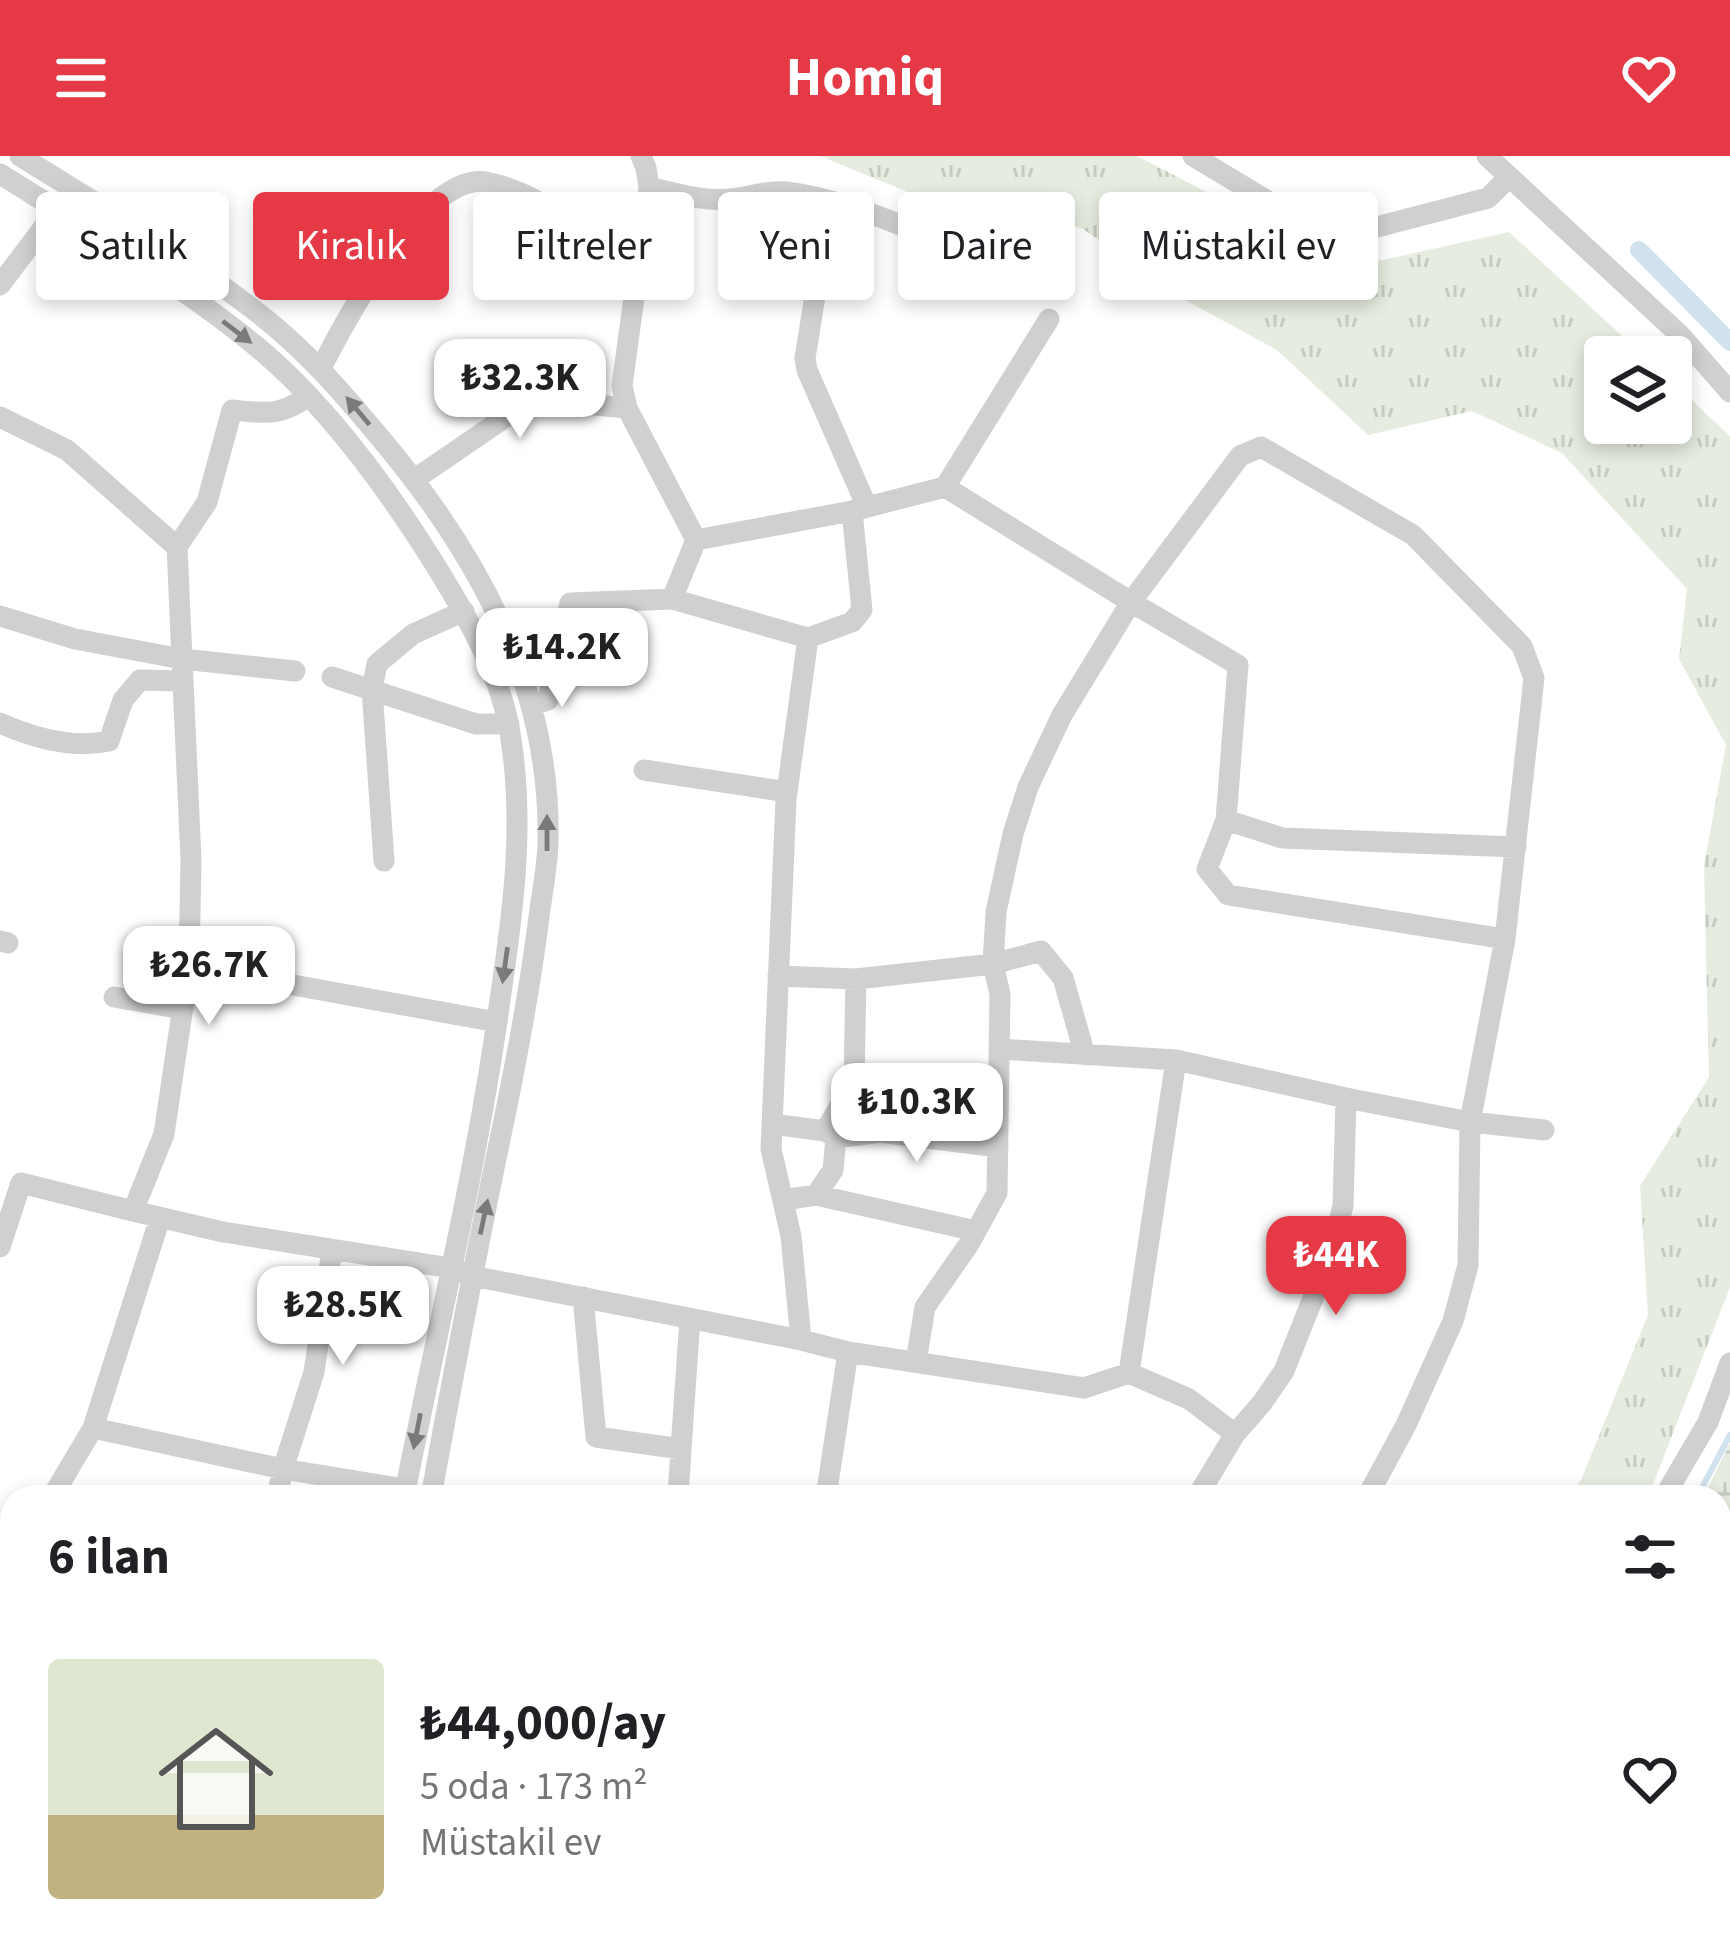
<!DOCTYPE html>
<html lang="tr">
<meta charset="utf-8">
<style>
:root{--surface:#fff;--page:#f6f6f6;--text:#202124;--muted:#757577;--line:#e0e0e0;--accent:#e63946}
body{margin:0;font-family:"Source Sans 3",sans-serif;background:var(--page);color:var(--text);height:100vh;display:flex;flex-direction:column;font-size:45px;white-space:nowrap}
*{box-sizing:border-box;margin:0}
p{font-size:39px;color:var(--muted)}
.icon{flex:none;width:66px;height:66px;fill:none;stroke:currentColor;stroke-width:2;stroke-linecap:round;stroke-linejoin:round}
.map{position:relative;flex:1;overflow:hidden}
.sheet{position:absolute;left:0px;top:1329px;width:1731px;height:471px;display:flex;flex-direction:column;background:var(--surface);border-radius:36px 36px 0 0;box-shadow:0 6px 18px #0003}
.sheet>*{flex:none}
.top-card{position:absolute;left:36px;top:36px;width:1659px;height:108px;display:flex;gap:24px}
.buttons{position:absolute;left:1584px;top:180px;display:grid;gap:24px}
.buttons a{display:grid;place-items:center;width:108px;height:108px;border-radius:12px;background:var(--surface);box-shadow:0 6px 18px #0003;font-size:60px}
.price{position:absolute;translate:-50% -102px;padding:0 27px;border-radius:24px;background:#fff;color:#222;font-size:39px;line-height:78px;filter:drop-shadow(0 3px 6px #0008)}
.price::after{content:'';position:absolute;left:50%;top:72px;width:36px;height:27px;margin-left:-18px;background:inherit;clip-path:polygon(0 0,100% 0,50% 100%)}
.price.selected{background:var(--accent);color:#fff}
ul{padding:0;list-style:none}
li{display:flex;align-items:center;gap:36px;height:300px;padding:0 48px}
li+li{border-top:3px solid var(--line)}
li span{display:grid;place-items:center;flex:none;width:336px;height:240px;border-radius:12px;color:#555}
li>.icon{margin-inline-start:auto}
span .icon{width:144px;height:144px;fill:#fffc;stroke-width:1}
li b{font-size:51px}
h2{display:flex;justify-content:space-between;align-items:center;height:144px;padding:0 48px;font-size:51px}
.chip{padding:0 42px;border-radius:12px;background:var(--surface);box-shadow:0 6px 18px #0003;font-size:42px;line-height:108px}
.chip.selected{background:var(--accent);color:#fff}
header{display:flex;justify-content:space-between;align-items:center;height:156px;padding:0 48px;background:var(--accent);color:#fff;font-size:54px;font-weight:700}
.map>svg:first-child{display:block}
.grass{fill:url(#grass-tufts)}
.wetland{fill:url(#wetland-marsh)}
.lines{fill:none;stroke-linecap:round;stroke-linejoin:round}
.stream{stroke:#cfe2ee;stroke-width:6}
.canal{stroke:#cfe2ee;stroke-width:18}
.minor{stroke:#d0d0d0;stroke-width:21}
.oneway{fill:#7a7a7a}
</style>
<header><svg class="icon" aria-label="menu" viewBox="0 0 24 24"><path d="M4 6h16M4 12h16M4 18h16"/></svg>Homiq<svg class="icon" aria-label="heart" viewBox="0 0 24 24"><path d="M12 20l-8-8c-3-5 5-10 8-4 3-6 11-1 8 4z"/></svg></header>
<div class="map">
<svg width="1730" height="1799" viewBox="0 0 1730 1799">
<defs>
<pattern id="grass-tufts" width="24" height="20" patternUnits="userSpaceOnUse" patternTransform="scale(3)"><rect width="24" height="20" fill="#e6ecdf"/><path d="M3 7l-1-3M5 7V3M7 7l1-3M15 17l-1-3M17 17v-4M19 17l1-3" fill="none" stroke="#c6cbc0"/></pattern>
<pattern id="wetland-marsh" width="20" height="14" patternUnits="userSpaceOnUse" patternTransform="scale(3)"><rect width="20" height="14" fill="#e6ecdf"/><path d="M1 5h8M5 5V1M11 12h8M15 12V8" fill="none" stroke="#c6cbc0"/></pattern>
</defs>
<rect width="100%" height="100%" fill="#fff"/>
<path class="grass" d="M820,0H1137L1351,111L1509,76L1645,201H1605V267H1671V225L1730,280V1131L1648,1341H1569L1581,1324L1648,1159L1640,1030L1709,921L1704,710L1726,589L1679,503L1687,433L1562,297L1472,255L1368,279L1277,194L1176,139L1083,73L1008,47L954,55Z"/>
<path class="wetland" d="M1730,1287V1526L1719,1521V1341H1703Z"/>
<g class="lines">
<path class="stream" d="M1697,1341L1730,1279"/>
<path class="canal" d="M1639,94L1730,186"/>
<path class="minor" d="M20,0C102,51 187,101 263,161C306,195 341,235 377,278C476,395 552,529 548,688C547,714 541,742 538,769C528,844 514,918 498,993C474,1109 452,1225 431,1341
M641,0L646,12L649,31L622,230L627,252L696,384
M1193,0L1331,83L1488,42L1509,21
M1487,0L1680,179L1730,236
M0,18C85,71 179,127 256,190C325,247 387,332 434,407C465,457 498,513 509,571C526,666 513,757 499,851C476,1016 436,1178 404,1341
M649,31C675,37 704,46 731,43C750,41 767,34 786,36C856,45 924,79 987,108
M830,46L805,202L807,214L867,351
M0,129L65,43
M1049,163L945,331L1131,446L1238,509L1226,664L1207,713L1228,739L1505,783
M321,212C345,165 425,15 486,26C543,37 592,82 637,116
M0,261L67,294L177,391L207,346L232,254C265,257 280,261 308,240
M415,323L523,249L542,244L627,252
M177,391L191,704L189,810L164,978L133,1055L223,1076L451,1112L472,1120L801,1184
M672,443L696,384L852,355L945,331
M0,460L75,483L182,503L295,515
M808,482L786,644L771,993L791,1080L801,1184L848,1196L1084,1232L1129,1217L1189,1243L1235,1278
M332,521L476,568H509
M532,549L548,544L570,447L672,443L808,482L852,466L862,454L852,355
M0,567C34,582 73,593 109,585L123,544L140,524L183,525
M644,614L787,636
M1226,664L1282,682L1516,691
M384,705L372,533L377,508L413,478L464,455
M0,785L8,787
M189,810L497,866
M778,820L856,823L993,808L1041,795L1063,822L1085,899
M114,841L183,853
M999,893L1176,904L1346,942L1470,966L1544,974
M772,968L825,975L836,982L833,1014L816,1039L783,1044
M825,975L854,926L856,823
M836,982L880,976L998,991
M816,1039L976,1075
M0,1091L21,1027L133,1055
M332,1094L314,1216L283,1313L405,1333
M583,1141L596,1281L681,1293L690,1162
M916,1206L925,1151L969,1088L997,1037L1000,838L993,808L996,756L1013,678L1028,631L1062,559L1131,446L1240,300L1261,291L1413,379L1522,490L1534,522L1505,783L1470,966L1468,1109L1453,1165L1406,1269L1367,1341
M1129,1217L1176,904
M93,1272L160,1062
M52,1341L93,1272L283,1313L277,1341
M678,1341L681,1293
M826,1341L848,1196
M1197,1341L1235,1278L1262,1247L1284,1215L1329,1102L1343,1050L1346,942
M1664,1341L1708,1266L1730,1207
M0,1428L12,1409
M0,1453L12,1456
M1719,1547L1730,1553
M993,1788L1020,1799
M1432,1788L1460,1799
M167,1799L170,1788
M309,1799L312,1788
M339,1799L341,1788
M564,1799L567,1788
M804,1799L808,1788
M1118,1799L1124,1788
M1380,1799L1383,1788
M1597,1799L1602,1788"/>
</g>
<defs><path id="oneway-solid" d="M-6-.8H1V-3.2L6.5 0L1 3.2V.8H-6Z" transform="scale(3)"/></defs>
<g class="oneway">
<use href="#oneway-solid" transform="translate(237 176) rotate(37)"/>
<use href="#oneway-solid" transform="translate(358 255) rotate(-130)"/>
<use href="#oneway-solid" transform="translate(547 677) rotate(-90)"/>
<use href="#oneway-solid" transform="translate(505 809) rotate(98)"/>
<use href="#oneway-solid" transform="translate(484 1061) rotate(-78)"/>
<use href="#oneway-solid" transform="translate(417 1275) rotate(101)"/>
</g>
</svg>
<div class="buttons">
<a><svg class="icon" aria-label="layers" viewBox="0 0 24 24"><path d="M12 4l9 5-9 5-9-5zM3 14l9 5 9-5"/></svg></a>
</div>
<b class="price" style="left:520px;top:285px">₺32.3K</b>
<b class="price" style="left:562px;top:554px">₺14.2K</b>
<b class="price" style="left:209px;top:872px">₺26.7K</b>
<b class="price" style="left:917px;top:1009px">₺10.3K</b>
<b class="price selected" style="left:1336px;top:1162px">₺44K</b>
<b class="price" style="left:343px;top:1212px">₺28.5K</b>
<div class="top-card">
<a class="chip">Satılık</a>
<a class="chip selected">Kiralık</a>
<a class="chip">Filtreler</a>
<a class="chip">Yeni</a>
<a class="chip">Daire</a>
<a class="chip">Müstakil ev</a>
</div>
<section class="sheet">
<h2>6 ilan<svg class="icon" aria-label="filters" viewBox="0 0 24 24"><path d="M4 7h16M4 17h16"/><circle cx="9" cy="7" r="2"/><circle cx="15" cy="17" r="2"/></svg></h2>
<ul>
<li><span style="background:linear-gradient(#dfe7d0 65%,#c2b280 0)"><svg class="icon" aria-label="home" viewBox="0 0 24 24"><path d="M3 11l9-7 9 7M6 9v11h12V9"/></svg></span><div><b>₺44,000/ay</b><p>5 oda · 173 m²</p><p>Müstakil ev</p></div><svg class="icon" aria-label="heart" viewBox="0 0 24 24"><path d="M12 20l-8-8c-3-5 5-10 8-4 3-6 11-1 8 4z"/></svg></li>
</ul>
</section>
</div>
